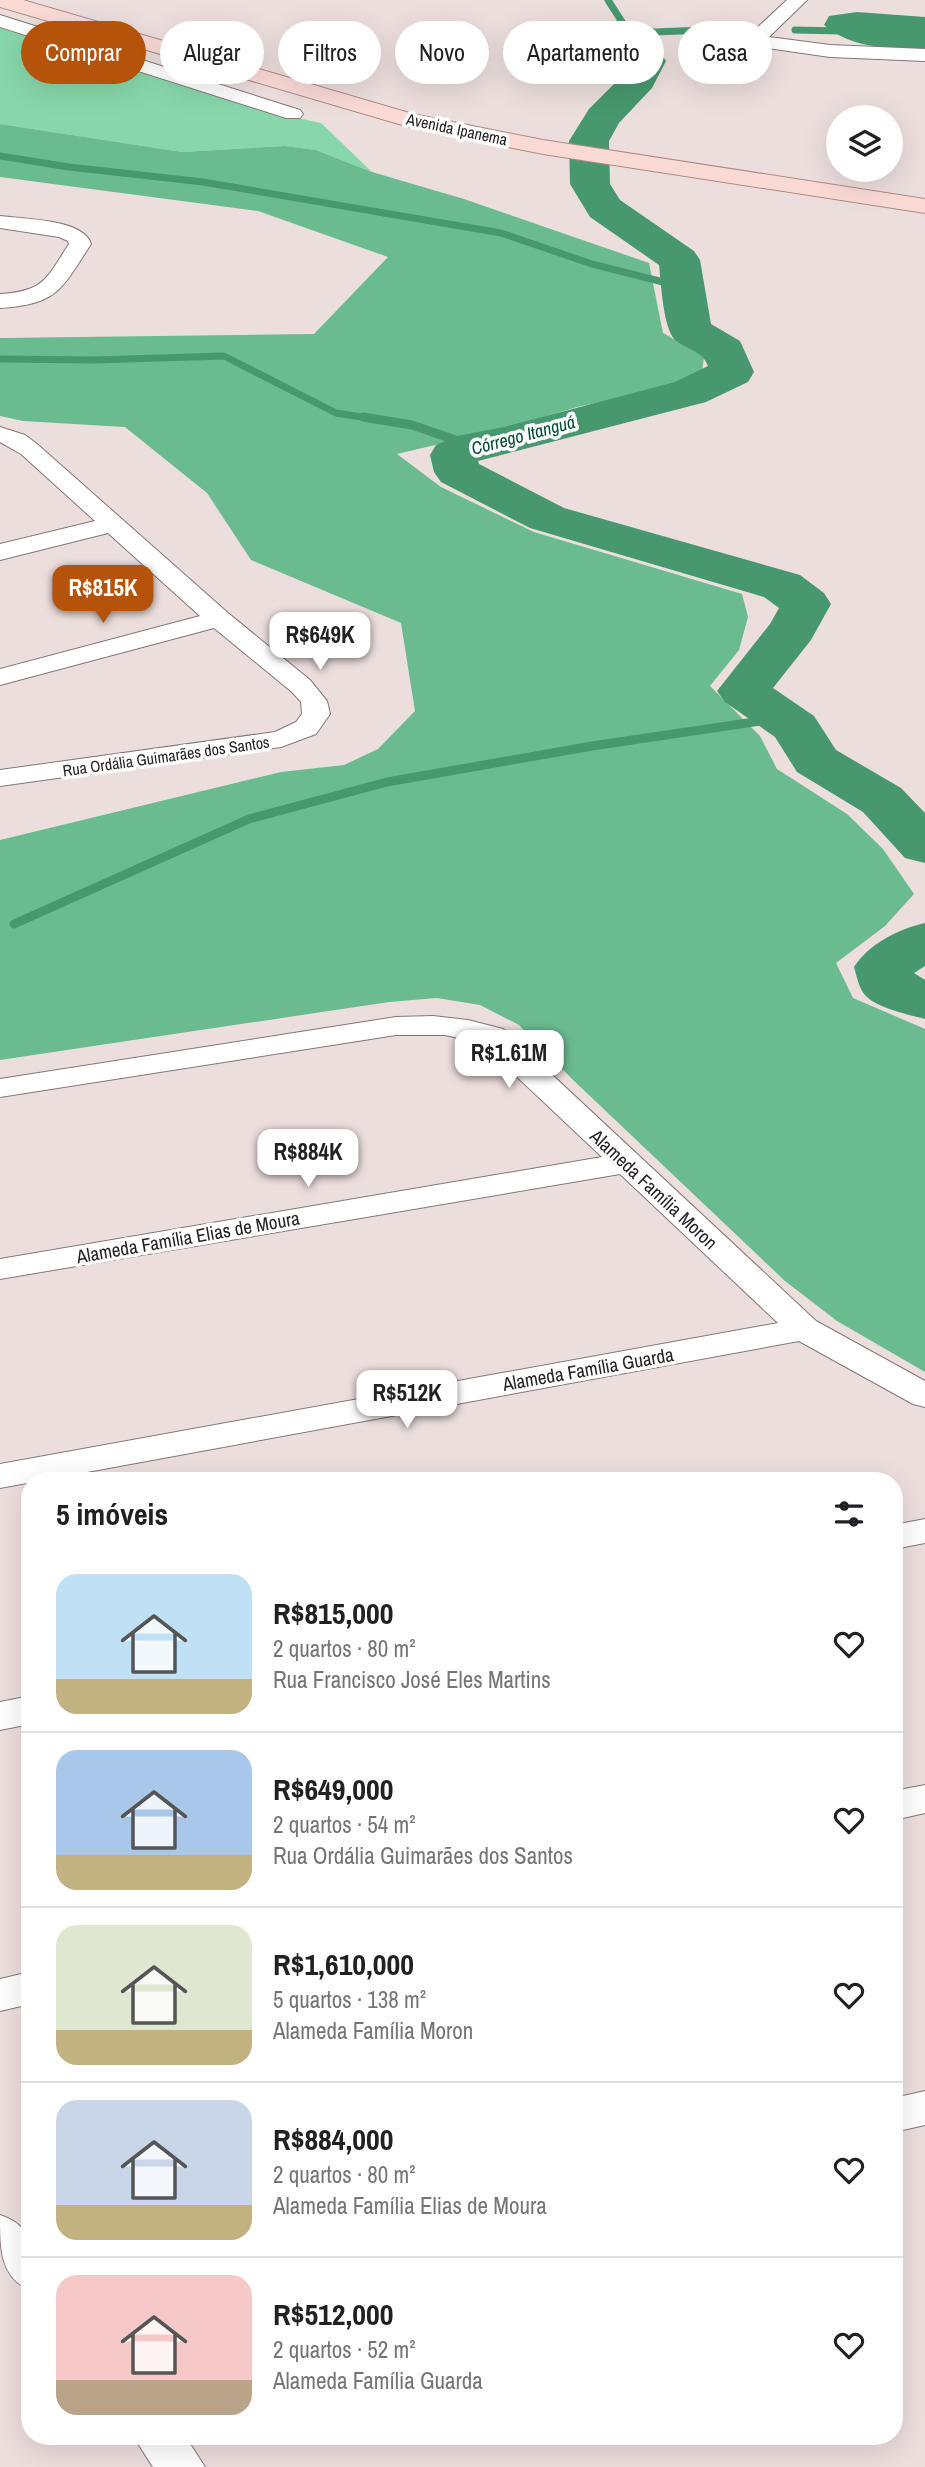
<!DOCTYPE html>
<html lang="pt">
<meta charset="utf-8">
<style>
:root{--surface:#fff;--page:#f2f2f2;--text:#202124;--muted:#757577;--line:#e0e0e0;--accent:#b45309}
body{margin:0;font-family:"Archivo Narrow",sans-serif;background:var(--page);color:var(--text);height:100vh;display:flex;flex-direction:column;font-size:26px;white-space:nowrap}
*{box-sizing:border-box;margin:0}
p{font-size:23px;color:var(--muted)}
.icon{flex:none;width:38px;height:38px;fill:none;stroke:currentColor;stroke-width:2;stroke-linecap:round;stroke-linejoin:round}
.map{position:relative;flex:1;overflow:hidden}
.side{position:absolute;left:21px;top:1472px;width:882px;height:973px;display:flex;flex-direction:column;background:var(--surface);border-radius:28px;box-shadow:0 7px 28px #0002}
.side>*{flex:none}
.top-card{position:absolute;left:21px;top:21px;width:884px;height:63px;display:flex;gap:14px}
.fabs{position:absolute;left:826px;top:105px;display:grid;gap:14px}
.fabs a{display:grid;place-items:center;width:77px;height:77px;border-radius:50%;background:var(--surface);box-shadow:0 7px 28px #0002;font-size:35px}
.price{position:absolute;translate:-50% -60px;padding:0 16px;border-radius:14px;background:#fff;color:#222;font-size:23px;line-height:46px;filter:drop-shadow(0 2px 4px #0008)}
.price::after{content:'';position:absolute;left:50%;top:42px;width:21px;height:16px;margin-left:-10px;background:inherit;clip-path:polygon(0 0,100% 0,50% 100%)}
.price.active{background:var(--accent);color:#fff}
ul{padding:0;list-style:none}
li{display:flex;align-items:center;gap:21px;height:175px;padding:0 35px}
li+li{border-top:2px solid var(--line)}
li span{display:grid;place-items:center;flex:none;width:196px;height:140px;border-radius:21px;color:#555}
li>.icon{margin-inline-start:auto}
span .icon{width:84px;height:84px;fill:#fffc;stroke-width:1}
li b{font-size:30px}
h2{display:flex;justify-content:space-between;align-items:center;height:84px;padding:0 35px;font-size:30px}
.tag{padding:0 24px;border-radius:32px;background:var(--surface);box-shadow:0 7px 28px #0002;font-size:24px;line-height:63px}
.tag.active{background:var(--accent);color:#fff}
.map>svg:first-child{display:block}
.green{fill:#88d7ac}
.forest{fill:#6abb90}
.water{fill:#47986f}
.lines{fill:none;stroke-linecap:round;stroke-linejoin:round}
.stream-far1{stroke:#47986f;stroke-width:7}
.stream{stroke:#47986f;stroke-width:9}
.river{fill:#47986f;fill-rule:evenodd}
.street-casing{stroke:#837776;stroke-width:2}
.primary-casing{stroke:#b08a85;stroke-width:2}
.street{fill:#fff;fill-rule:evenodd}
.primary{fill:#fbdad6;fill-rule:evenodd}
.labels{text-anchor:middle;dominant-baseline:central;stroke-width:7;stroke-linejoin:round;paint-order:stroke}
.far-street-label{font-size:16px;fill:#282323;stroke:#fff}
.far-water-label{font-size:18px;font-style:italic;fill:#074a2e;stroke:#fff}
.street-label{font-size:19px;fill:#282323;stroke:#fff}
</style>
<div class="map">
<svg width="925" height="2467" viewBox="0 0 925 2467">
<rect width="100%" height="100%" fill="#ecdedd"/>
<path class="green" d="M0,28L265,111L321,123L372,172L316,150L284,146L182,152L0,124Z"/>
<path class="forest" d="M0,124L182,152L285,146L316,150L372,172L464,199L649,263L663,333L704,356L702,372L675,386L577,407L503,429L397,454L441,487L534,532L742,594L748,617L739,650L710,686L760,736L777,769L847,814L883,849L914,894L885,926L836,963L853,998L925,1029V1372L837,1321L785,1281L572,1079L519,1025L480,1005L437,998L389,1002L0,1060V840L281,772L344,765L378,749L415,711L401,623L251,560L207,493L125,427L23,421L0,416V338L314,334L388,257L258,211L0,177Z"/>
<path class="water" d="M857,12L925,17V49C889,48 852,49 824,25L829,16Z"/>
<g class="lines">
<path class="stream-far1" d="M608,0L647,61
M795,30L842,31
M629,33L730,29
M0,156L69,167L203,182L501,233L592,264L683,287
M0,359L95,360L224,356L336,413L375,419"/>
<path class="stream" d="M363,417L412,425L473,446
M14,924L249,819L387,782L592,746L781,718"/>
<path class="river" d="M647,50L660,53L666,61L652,88L619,123L609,141L610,184L620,200L694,251L700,260L711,324L740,341L754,372L748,382L706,402L478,461L479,464L564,508L800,575L824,593L831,604L811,640L773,688L814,716L836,750L901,788L925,813V863L905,858L863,812L797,772L775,737L725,702L717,691L770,624L779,608L764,597L530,528L441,482L434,472L430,455L436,445L457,436L504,427L675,382L708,366C702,350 687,350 675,340C663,328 661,282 659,265L590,217L570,184L569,141L589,109L622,76L634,53Z
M925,923V966L914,973L925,980V1019C910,1015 878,1008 867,997C859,990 857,977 854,967C869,944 898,929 925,923Z"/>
<defs>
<path id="street" d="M787,0H807L769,37L830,45L925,49V61L830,57L747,45L744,41L747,37Z
M0,15L300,110L303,114L300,118H286L0,27Z
M0,216C23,219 84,219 91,244C61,290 58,304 0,308V294C45,291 46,279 69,244L68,241L59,237L0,228Z
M0,427L25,435L37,444L228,613L310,680L327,701L330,714L316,734L281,747L0,786V770L275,732L296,722L302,714L301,702L292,692L214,628L0,685V669L200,616L108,533L0,560V544L95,521L21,454L0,442Z
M433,1016L468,1020L503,1029L816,1321L925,1381V1407L913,1404L799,1341L0,1488V1464L778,1323L620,1174L0,1279V1259L602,1157L481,1043L445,1035H396L0,1097V1079L396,1017Z
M925,1519V1543L894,1549V1525Z
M30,1696V1724L0,1730V1702Z
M925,1785V1813L894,1820V1791Z
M30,1972V2004L0,2011V1979Z
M925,2091V2125L894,2132V2098Z
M0,2215C39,2228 30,2255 30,2290C0,2277 0,2249 0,2215Z
M133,2436H185L205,2467H153Z"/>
<path id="primary" d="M0,0H23L413,114L543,140L925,199V213L543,154L409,127L0,7Z"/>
</defs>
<use href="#street" class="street-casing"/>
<use href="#primary" class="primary-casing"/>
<use href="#street" class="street"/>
<use href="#primary" class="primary"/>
</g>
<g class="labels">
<g class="far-street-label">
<text transform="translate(457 129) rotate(12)">Avenida Ipanema</text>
<text transform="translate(166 756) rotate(-8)">Rua Ordália Guimarães dos Santos</text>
</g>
<g class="far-water-label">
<text transform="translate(523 435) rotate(-15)">Córrego Itanguá</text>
</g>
<g class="street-label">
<text transform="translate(654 1189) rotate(43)">Alameda Família Moron</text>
<text transform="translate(188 1237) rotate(-10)">Alameda Família Elias de Moura</text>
<text transform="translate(588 1369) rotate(-10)">Alameda Família Guarda</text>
</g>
</g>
</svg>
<div class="fabs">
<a><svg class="icon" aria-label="layers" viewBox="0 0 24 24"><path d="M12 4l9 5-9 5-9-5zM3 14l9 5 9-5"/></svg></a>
</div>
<b class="price active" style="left:103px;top:625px">R$815K</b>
<b class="price" style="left:320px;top:672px">R$649K</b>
<b class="price" style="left:509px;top:1090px">R$1.61M</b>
<b class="price" style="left:308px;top:1189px">R$884K</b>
<b class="price" style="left:407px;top:1430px">R$512K</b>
<div class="top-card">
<a class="tag active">Comprar</a>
<a class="tag">Alugar</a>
<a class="tag">Filtros</a>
<a class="tag">Novo</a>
<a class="tag">Apartamento</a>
<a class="tag">Casa</a>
</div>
<section class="side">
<h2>5 imóveis<svg class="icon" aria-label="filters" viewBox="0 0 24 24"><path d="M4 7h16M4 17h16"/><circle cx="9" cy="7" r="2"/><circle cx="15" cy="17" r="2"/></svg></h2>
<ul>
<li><span style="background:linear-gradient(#bfe0f5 75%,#c2b280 0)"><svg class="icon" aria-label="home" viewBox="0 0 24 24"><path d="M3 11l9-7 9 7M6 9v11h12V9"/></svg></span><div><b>R$815,000</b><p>2 quartos · 80 m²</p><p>Rua Francisco José Eles Martins</p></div><svg class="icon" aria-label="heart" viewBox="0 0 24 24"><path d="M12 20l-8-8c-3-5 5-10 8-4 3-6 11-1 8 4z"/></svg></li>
<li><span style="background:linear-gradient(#a9c7e8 75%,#c2b280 0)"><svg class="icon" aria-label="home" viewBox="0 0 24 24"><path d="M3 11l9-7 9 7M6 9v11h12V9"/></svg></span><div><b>R$649,000</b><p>2 quartos · 54 m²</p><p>Rua Ordália Guimarães dos Santos</p></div><svg class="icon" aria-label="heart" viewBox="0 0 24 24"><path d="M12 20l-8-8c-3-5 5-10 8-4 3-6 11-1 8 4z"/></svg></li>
<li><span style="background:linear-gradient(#dfe7d0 75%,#c2b280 0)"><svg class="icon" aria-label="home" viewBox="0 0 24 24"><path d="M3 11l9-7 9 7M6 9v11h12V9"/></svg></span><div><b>R$1,610,000</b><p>5 quartos · 138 m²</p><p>Alameda Família Moron</p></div><svg class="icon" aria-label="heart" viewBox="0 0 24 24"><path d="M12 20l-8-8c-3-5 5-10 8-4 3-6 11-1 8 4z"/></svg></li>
<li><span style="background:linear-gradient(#c9d6e8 75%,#c2b280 0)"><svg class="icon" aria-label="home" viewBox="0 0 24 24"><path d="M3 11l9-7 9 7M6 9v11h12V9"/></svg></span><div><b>R$884,000</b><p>2 quartos · 80 m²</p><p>Alameda Família Elias de Moura</p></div><svg class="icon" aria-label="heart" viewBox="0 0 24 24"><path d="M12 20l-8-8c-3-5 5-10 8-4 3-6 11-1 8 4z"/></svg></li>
<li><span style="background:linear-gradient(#f6c9c9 75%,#b9a48a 0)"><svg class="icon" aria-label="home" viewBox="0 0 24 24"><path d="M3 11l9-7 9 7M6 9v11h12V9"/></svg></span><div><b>R$512,000</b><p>2 quartos · 52 m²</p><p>Alameda Família Guarda</p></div><svg class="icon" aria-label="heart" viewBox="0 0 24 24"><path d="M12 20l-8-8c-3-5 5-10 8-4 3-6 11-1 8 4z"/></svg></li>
</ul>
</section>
</div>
